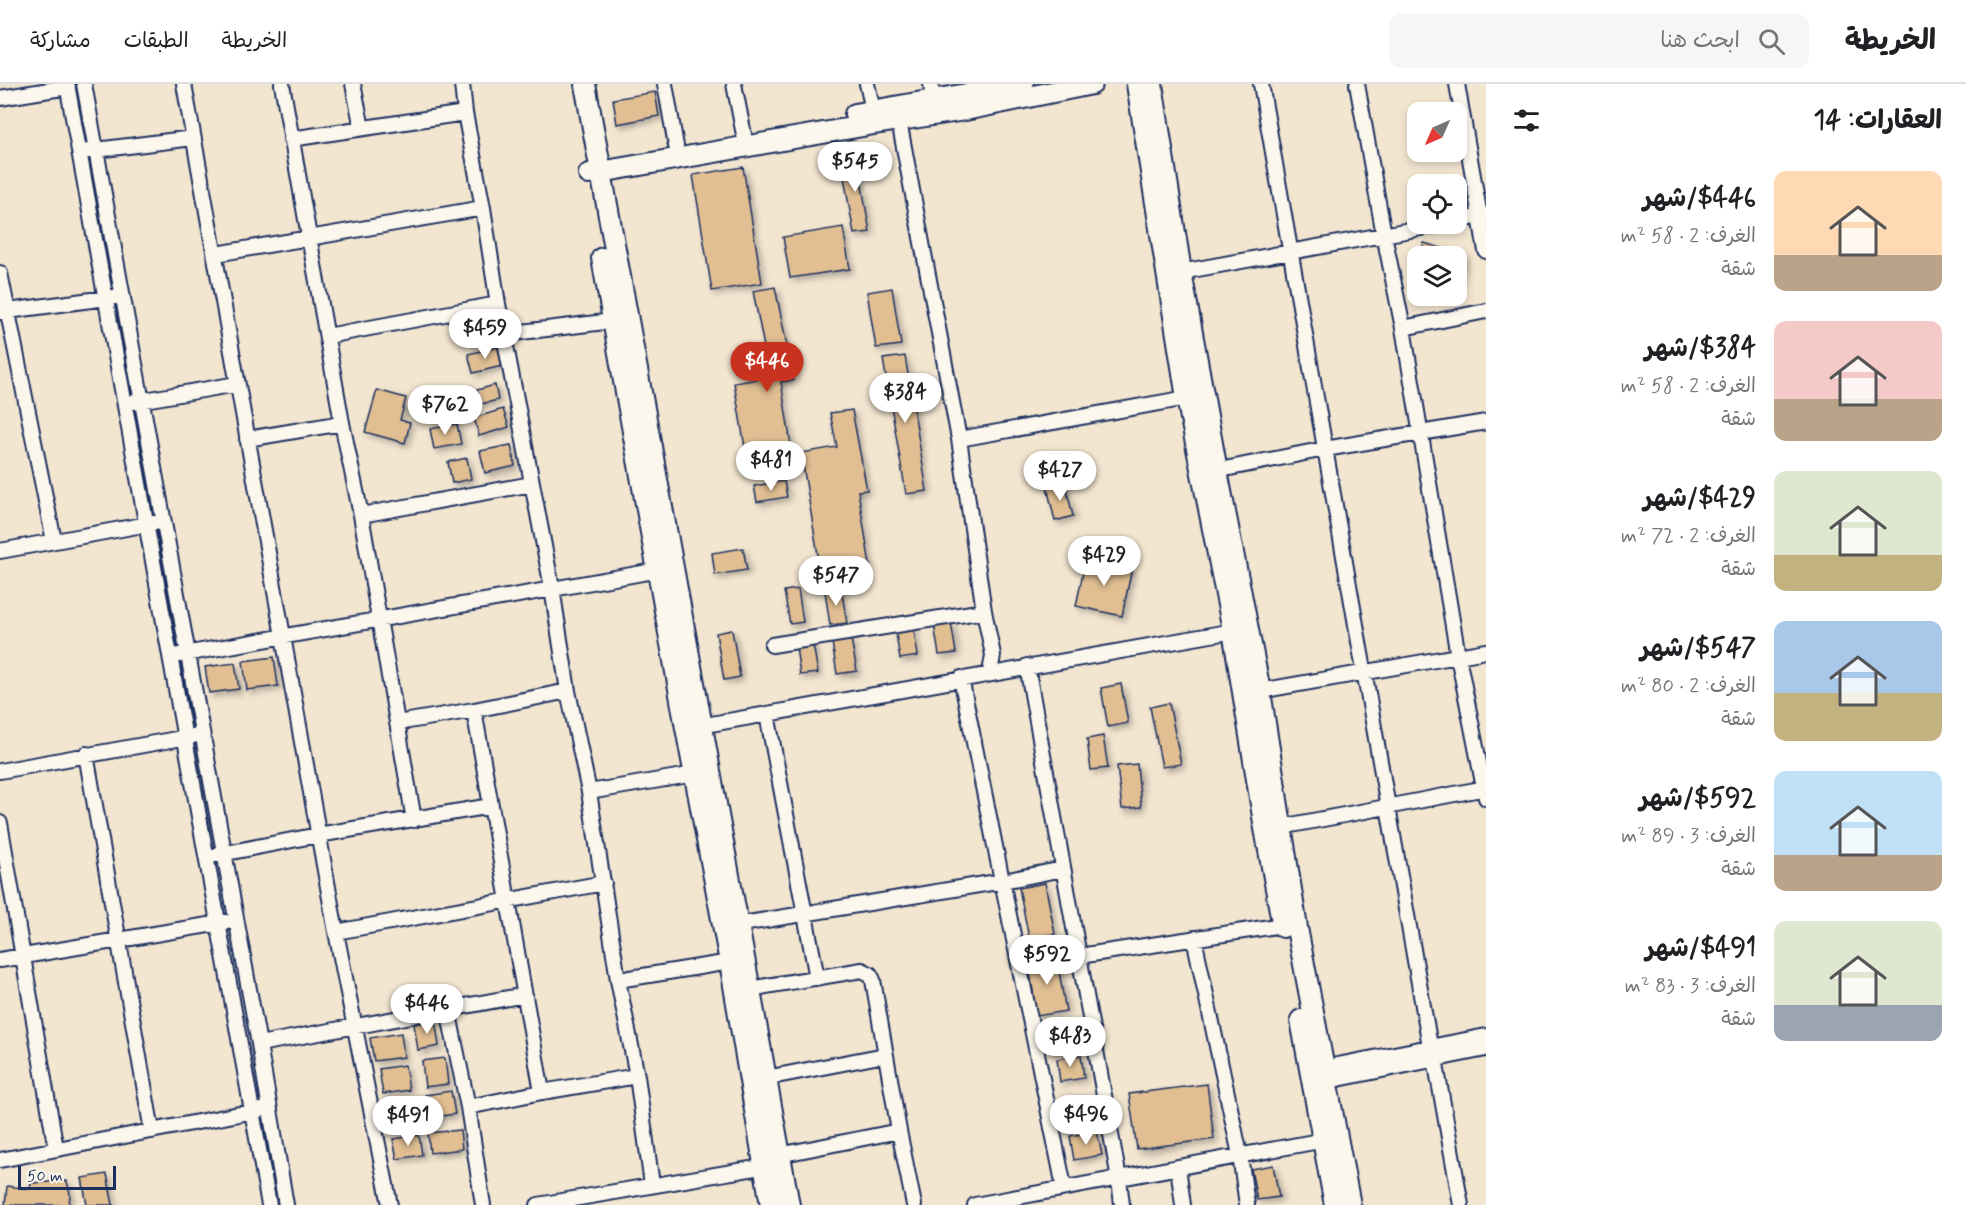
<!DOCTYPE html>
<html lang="ar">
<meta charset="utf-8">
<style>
:root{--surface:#fff;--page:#f6f6f6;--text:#202124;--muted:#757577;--line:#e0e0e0;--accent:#c8321e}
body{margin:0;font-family:Mynerve,"Playpen Sans Arabic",sans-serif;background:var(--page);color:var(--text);direction:rtl;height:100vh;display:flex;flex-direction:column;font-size:22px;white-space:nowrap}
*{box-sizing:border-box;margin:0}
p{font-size:20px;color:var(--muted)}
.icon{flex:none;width:33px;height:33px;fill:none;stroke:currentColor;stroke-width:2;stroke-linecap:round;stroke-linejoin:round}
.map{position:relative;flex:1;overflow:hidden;direction:ltr}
.drawer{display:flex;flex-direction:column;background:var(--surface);width:480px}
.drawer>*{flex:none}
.needle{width:39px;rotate:225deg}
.tools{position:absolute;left:1407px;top:18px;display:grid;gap:12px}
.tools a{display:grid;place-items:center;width:60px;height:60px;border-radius:12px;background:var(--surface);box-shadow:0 3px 9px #0003;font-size:30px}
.scale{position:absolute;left:18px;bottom:15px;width:98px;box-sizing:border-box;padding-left:6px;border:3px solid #1b2f5e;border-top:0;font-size:16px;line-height:21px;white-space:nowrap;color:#1b2f5e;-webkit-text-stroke:4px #fbf7ec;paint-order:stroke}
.price{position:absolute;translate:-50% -51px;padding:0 14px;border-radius:21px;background:#fff;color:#222;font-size:20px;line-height:39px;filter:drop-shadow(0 2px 3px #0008)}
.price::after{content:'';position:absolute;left:50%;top:36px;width:18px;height:14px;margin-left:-9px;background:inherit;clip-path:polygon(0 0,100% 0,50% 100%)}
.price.on{background:var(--accent);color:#fff}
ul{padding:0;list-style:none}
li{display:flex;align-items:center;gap:18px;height:150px;padding:0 24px}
li span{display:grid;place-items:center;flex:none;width:168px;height:120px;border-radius:12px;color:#555}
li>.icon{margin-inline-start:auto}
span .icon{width:72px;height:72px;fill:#fffc;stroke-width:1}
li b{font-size:26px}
h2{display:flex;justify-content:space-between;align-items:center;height:72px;padding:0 24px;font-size:26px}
header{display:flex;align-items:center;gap:36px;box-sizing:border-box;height:84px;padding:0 30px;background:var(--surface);border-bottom:2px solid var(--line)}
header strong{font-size:28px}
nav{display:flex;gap:33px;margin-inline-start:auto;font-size:21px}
.search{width:420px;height:54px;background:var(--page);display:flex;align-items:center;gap:15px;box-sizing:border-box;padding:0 21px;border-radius:12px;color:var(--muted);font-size:22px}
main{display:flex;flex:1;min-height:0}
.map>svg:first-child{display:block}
.building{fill:#e1bf93;stroke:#1b2f5e;stroke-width:1.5;filter:url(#shadow)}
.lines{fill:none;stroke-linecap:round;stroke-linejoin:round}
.street-casing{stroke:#1b2f5e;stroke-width:18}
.secondary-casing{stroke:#1b2f5e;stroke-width:24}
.street{stroke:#fbf7ec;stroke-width:14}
.secondary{stroke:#fbf7ec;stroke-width:20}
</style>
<header>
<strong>الخريطة</strong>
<div class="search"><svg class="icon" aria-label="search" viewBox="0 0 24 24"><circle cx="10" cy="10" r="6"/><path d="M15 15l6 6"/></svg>ابحث هنا</div>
<nav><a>الخريطة</a><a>الطبقات</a><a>مشاركة</a></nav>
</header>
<main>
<section class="drawer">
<h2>العقارات: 14<svg class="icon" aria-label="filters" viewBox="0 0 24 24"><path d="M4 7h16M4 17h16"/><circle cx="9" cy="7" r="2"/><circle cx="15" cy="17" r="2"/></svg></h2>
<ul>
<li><span style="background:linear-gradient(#ffd9b3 70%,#b9a48a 0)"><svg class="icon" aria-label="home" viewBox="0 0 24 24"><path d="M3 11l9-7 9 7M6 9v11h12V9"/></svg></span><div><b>$446/شهر</b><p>الغرف: 2 · 58 m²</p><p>شقة</p></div></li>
<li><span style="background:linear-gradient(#f6c9c9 65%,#b9a48a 0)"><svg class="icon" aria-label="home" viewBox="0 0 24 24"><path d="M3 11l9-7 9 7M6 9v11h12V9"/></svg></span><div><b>$384/شهر</b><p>الغرف: 2 · 58 m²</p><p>شقة</p></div></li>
<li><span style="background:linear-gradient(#dfe7d0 70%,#c2b280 0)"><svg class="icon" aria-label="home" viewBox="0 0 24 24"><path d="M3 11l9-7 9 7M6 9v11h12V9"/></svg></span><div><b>$429/شهر</b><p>الغرف: 2 · 72 m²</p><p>شقة</p></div></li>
<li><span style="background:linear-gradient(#a9c7e8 60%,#c2b280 0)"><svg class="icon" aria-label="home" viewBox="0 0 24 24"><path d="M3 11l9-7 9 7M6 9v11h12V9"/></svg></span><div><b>$547/شهر</b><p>الغرف: 2 · 80 m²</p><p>شقة</p></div></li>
<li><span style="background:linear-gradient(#bfe0f5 70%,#b9a48a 0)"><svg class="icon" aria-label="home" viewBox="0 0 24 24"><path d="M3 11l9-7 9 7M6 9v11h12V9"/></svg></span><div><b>$592/شهر</b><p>الغرف: 3 · 89 m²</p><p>شقة</p></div></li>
<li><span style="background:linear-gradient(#dfe7d0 70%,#9aa5b1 0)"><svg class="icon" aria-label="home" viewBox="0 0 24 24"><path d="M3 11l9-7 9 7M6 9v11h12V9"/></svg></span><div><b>$491/شهر</b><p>الغرف: 3 · 83 m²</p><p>شقة</p></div></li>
</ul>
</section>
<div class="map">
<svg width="1486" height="1121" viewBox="0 0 1486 1121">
<defs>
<filter id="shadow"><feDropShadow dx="3.5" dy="3.5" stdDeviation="3" flood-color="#0004"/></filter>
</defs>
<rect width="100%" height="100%" fill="#f3e6d1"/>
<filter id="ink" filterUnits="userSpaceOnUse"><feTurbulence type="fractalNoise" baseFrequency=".0167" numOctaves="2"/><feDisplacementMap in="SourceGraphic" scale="12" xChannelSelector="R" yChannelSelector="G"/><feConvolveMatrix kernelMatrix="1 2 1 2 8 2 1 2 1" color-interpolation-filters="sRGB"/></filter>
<g filter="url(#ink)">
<path class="building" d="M655,8L659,32L617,40L613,15Z
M856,68L870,148L854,150L840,70Z
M743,83L762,199L712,207L693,91Z
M843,143L850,185L790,194L783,153Z
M1424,159L1465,171L1457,201L1456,172H1420Z
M775,203L794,296L781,298L794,380L749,387L734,299L770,293L753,207Z
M892,204L901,261L876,264L867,208Z
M494,232L499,254L472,260L467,237Z
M498,263L502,282L473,289L468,270Z
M905,272L927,407L906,410L883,275Z
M495,301L498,316L481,320L477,306Z
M457,304L462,327L431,334L426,312Z
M377,306L406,314L400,336L410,339L405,359L365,348Z
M503,325L509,343L479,352L474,334Z
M852,326L867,406L858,407L870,481L821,489L801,369L837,363L830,329Z
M457,340L461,360L434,365L430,345Z
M511,361L515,382L485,389L480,367Z
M467,374L471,395L452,399L448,378Z
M784,397L787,413L757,418L754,402Z
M1065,399L1073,432L1055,437L1047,403Z
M743,464L747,486L715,491L712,469Z
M1086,474L1132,484L1122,532L1076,522Z
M841,504L847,539L830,541L825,507Z
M798,505L803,538L790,540L784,507Z
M951,538L956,569L939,571L934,540Z
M913,542L918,572L900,575L895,544Z
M732,546L740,593L724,596L716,549Z
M851,555L857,587L837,590L832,558Z
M813,560L818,589L800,591L796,563Z
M274,573L278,602L247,606L243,577Z
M235,579L239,605L209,609L205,583Z
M1121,600L1128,639L1108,643L1101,604Z
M1169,619L1181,680L1162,683L1150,623Z
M1103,652L1108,684L1091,686L1087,655Z
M1137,680L1141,723L1122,725L1117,682Z
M1045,799L1055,850L1029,854L1019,804Z
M1056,871L1066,927L1037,932L1028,876Z
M435,936L439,962L418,966L414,940Z
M1076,940L1081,960L1052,968L1047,949Z
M401,949L404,973L374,977L370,954Z
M1081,971L1084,994L1060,998L1057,975Z
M445,974L448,1000L425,1003L422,977Z
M405,981L409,1006L383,1010L379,985Z
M1207,1000L1214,1055L1137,1065L1129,1010Z
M451,1007L455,1030L428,1034L425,1011Z
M1089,1015L1095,1037L1068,1043L1062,1022Z
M460,1046L462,1065L430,1069L428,1049Z
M1097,1047L1102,1071L1074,1076L1070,1052Z
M419,1051L422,1071L397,1075L393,1055Z
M1273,1081L1279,1113L1257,1116L1251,1085Z
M107,1090L113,1121H87L82,1094Z
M67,1097L70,1110L69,1121H5L7,1102L30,1105L31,1099Z"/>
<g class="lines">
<defs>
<path id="street" d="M67,0L269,1121
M84,0L259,960L286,1121
M184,0L336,848L390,1121
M282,0L342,339L361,431L414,736
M353,0L362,44
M462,0L465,29L483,124L498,220L552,504L568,607L589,708L618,896L637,992L652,1101
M665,0L676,62
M734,0L744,51
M867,0L873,26
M931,0L933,16
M1261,0L1430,962
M1357,0L1384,151L1403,244L1458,572L1486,714
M1457,0L1486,167
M0,14L68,3
M899,37L959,355L984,527L993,571L990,589
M291,55L465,29
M88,67L193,54
M1456,137L1486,131
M216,170L483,124
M1181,188L1443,140
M0,189L54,457
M0,228L114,213
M1403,244L1486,227
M505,250L613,237
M327,252L498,220
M133,318L237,300
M247,355L342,339
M959,355L1187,314
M1210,388L1325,365L1486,338
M361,431L532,400
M0,467L154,439
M772,561L984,527
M179,571L665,485
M1027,582L1119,1095L1122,1121
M961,594L1064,1103
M1260,607L1486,567
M474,626L542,1008
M767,630L817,894
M397,639L474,626L568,607
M694,643L1239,546
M86,670L152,1047
M0,687L193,652
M589,708L695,690
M0,739L56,1065
M1281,743L1486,704
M216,771L318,751L491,722
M736,841L1003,797L1063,785
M336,848L604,799
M1194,854L1240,1071L1247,1121
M1079,872L1283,841
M0,876L226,838
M618,896L730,878
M749,905L862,886L870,890L873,896L899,1047L914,1121
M448,926L468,1023L483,1121
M259,960L525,911
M1435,975L1461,1121
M1317,985L1486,952
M766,994L885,971
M1318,999L1486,965
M468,1023L542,1008L637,992
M779,1071L899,1047
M0,1076L260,1026
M1178,1083L1183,1121
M538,1121L773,1081
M975,1121L1330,1055"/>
<path id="secondary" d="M585,0L789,1121
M1137,0L1187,314L1233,546L1264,739L1283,843
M1152,0L1181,188L1217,387L1260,607L1297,844L1350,1121
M855,30L1023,0
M589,90L874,40L965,26L1092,0
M602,174L686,644L730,878L771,1121
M1301,936L1335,1121"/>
</defs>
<use href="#street" class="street-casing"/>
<use href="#secondary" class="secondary-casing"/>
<use href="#street" class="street"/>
<use href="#secondary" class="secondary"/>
</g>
</g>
</svg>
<div class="tools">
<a><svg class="needle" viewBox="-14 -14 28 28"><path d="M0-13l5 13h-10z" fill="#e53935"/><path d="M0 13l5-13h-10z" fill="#757577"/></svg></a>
<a><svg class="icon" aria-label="locate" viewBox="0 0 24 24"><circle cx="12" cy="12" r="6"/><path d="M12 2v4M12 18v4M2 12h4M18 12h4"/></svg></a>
<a><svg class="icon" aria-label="layers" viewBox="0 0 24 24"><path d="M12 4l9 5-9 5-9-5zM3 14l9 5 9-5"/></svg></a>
</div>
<div class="scale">50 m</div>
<b class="price" style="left:855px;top:109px">$545</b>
<b class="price" style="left:485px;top:276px">$459</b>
<b class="price on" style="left:767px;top:309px">$446</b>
<b class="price" style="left:905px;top:340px">$384</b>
<b class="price" style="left:445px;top:352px">$762</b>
<b class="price" style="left:771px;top:408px">$481</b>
<b class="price" style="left:1060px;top:418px">$427</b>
<b class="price" style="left:1104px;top:503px">$429</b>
<b class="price" style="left:836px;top:523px">$547</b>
<b class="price" style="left:1047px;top:902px">$592</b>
<b class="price" style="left:427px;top:951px">$446</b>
<b class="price" style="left:1070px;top:984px">$483</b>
<b class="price" style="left:1086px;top:1062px">$496</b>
<b class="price" style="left:408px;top:1063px">$491</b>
</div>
</main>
